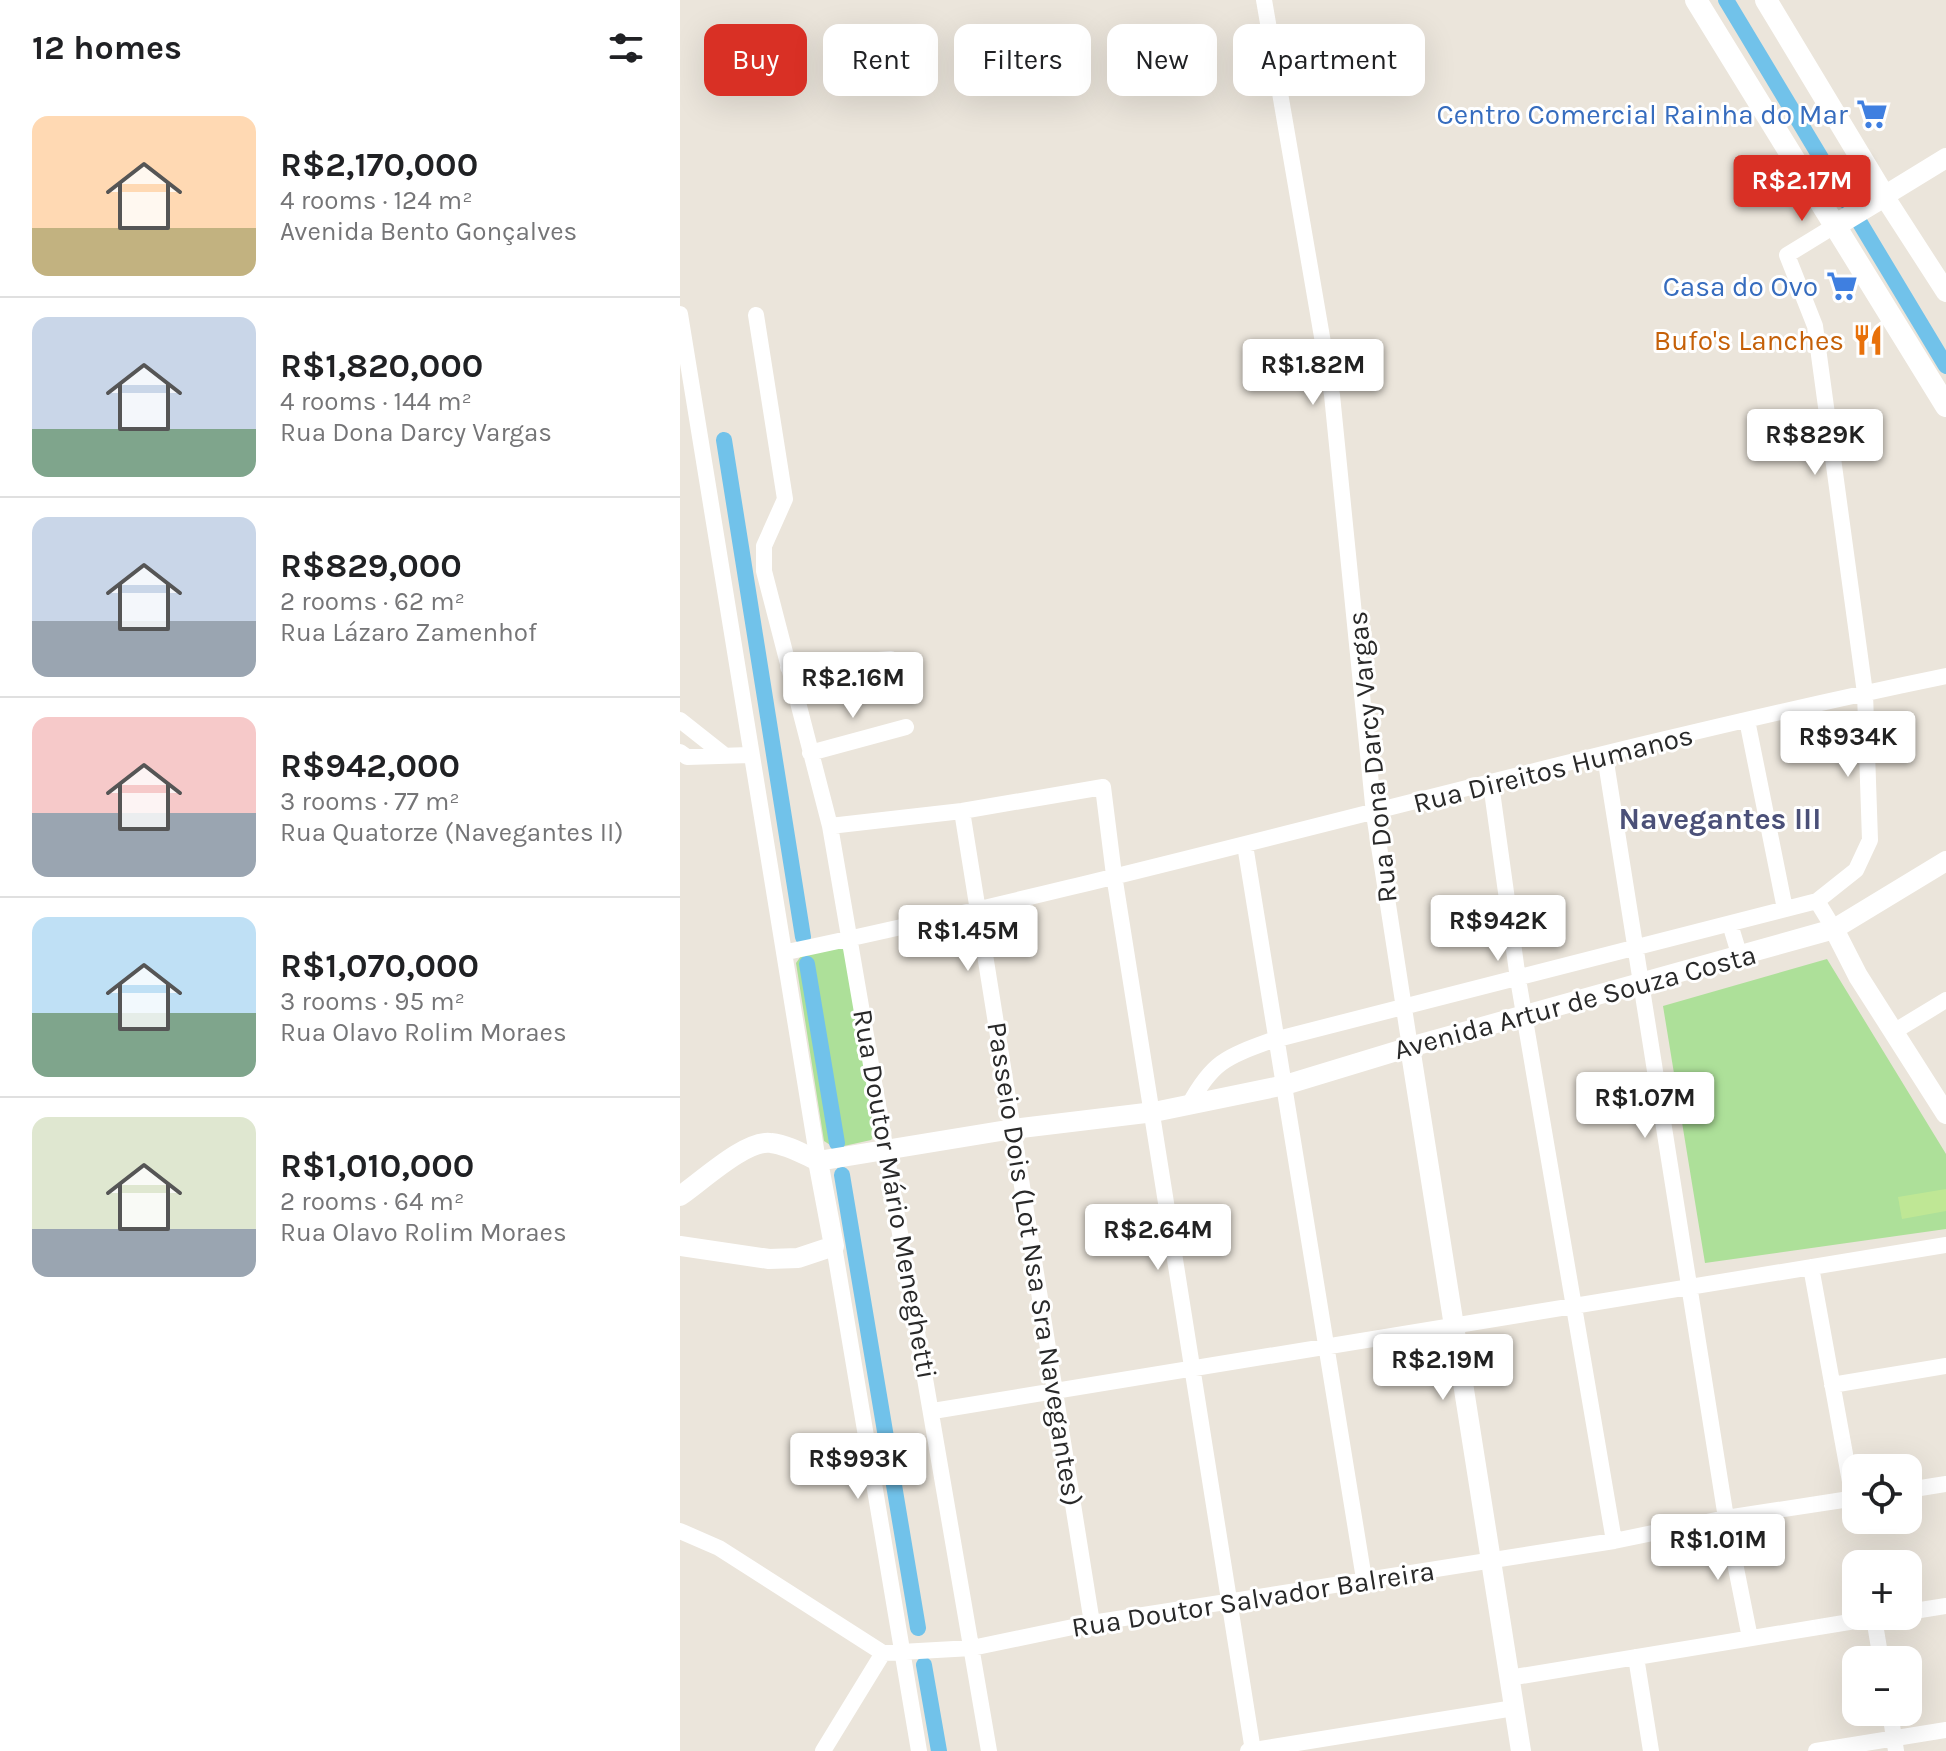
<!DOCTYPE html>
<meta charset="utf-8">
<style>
:root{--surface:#fff;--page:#f2f2f2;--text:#202124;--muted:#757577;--line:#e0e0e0;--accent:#d93025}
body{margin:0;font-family:Karla,sans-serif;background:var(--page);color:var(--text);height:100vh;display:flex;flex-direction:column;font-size:30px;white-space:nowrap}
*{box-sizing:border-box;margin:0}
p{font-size:26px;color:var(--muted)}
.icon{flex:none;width:44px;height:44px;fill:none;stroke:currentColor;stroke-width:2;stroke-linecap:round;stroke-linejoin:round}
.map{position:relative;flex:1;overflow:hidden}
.details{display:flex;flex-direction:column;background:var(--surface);width:680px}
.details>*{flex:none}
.top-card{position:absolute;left:24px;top:24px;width:760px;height:72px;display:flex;gap:16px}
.buttons{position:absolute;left:1162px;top:1454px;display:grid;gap:16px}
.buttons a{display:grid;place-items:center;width:80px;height:80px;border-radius:16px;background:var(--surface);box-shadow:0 8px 32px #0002;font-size:40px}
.price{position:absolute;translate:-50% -68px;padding:0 18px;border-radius:8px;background:#fff;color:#222;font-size:26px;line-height:52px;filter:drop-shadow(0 2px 4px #0008)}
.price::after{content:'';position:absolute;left:50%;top:48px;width:24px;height:18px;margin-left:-12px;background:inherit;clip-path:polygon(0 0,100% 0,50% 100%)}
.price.on{background:var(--accent);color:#fff}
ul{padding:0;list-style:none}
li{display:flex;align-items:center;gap:24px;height:200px;padding:0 32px}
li+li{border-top:2px solid var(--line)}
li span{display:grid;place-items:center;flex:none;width:224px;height:160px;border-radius:16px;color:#555}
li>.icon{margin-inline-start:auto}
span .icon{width:96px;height:96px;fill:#fffc;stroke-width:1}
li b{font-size:34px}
h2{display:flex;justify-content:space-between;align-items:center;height:96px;padding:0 32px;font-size:34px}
.tag{padding:0 28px;border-radius:16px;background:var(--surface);box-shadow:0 8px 32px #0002;font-size:28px;line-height:72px}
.tag.on{background:var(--accent);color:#fff}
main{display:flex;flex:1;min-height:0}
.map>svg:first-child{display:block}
.green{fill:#ade099}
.pitch{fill:#bfe795}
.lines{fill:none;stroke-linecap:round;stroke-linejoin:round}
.canal{stroke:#71c2ea;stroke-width:16}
.minor{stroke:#fff;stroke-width:16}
.tertiary{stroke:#fff;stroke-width:20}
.secondary{stroke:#fff;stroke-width:22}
.labels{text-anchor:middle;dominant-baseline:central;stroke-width:6;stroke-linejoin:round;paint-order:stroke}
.shop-label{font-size:28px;fill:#366cbe;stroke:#fff;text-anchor:end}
.food-label{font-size:28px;fill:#c56008;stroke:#fff;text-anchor:end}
.street-label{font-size:28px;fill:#292929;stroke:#fff}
.neighbourhood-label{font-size:30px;font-weight:bold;fill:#4b5078;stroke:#fff}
</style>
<main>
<section class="details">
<h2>12 homes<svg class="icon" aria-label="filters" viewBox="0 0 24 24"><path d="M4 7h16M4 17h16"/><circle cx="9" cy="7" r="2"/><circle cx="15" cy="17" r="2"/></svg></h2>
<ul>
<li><span style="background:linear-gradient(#ffd9b3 70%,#c2b280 0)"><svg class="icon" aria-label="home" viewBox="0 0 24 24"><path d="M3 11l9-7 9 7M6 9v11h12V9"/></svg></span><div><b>R$2,170,000</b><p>4 rooms · 124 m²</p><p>Avenida Bento Gonçalves</p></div></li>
<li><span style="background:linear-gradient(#c9d6e8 70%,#7fa58c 0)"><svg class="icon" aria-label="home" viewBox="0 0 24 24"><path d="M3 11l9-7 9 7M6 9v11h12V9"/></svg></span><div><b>R$1,820,000</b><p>4 rooms · 144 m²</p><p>Rua Dona Darcy Vargas</p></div></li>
<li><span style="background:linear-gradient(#c9d6e8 65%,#9aa5b1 0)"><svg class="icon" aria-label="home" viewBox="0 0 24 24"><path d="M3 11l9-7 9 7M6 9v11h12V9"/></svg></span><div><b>R$829,000</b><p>2 rooms · 62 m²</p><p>Rua Lázaro Zamenhof</p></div></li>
<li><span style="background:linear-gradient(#f6c9c9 60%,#9aa5b1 0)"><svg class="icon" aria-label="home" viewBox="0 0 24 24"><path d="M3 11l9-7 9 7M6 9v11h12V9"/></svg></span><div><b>R$942,000</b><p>3 rooms · 77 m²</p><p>Rua Quatorze (Navegantes II)</p></div></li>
<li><span style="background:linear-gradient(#bfe0f5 60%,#7fa58c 0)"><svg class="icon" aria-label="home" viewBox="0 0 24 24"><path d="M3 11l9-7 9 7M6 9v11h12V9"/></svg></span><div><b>R$1,070,000</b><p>3 rooms · 95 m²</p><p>Rua Olavo Rolim Moraes</p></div></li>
<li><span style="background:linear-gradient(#dfe7d0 70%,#9aa5b1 0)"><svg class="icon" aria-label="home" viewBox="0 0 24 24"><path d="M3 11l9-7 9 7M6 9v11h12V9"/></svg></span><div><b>R$1,010,000</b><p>2 rooms · 64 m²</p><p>Rua Olavo Rolim Moraes</p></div></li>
</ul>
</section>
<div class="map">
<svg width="1266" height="1751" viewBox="0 0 1266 1751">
<rect width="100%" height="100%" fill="#ebe5db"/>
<path class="green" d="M161,948L165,950L196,1132L191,1140L155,1148L144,1141L116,963L121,956Z
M1147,959L1266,1154V1229L1025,1263L983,1006Z"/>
<path class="pitch" d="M1266,1189V1211L1222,1219L1218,1197Z"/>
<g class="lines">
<path class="canal" d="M1046,0L1266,366
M44,440L123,937
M127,964L157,1143
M162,1175L238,1628
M244,1665L259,1751"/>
<path class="minor" d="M584,0L652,395L694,814L730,1047
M0,314L138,1161
M76,315L105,499L84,546V571L150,826L309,1751
M108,667L211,659
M0,720L43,754
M1067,720L1105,909
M0,752L7,757L70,755
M130,753L226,727
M925,756L1046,1518L1070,1638
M811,784L838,979L934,1541
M282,811L412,1623
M150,826L282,811L423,787L434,875L573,1751
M565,845L684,1579
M1137,901L1154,929
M1050,924L1060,957
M107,952C496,870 877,756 1266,676
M1215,1031L1266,1000
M509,1105C532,1062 546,1057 590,1041L1137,901L1176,870L1190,840L1185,693L1135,326L1107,255L1156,225
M154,1246L239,1751
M1131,1267L1173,1498
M1152,1385L1266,1366
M253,1411L1266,1245
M1228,1490L1266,1484
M0,1531L39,1548L203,1653L292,1648L412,1623L934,1541L1046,1518L1176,1498
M1228,1612L1266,1606
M1194,1618L1201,1660
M956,1657L971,1751
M829,1678L1206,1616
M1210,1712L1216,1751
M143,1751L203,1653
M568,1751L834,1708
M1136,1751L1266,1730"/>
<path class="tertiary" d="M1266,158L1204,196L1266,292
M1154,929L1178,976L1266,1114
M730,1047L841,1751
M0,1196C21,1182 66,1139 91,1143C108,1145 123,1154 138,1161L333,1129L474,1112L605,1085L730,1047L1154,929L1266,861
M0,1246L89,1259L118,1258L154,1246L138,1161"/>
<path class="secondary" d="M1016,0L1266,406
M1086,0L1204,196L1156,225"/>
</g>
<defs>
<symbol id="supermarket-bare" viewBox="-9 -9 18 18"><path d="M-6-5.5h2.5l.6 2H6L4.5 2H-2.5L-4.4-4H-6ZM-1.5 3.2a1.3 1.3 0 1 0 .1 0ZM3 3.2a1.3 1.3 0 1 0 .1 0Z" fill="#3f7fe0" stroke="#fff" stroke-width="2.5" paint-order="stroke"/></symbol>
<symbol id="restaurant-bare" viewBox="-9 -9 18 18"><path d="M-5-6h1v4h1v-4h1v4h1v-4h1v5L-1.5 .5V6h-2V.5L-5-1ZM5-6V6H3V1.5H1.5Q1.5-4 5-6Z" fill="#e8710a" stroke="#fff" stroke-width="2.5" paint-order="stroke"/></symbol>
</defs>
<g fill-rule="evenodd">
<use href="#supermarket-bare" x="1170" y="92" width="44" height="44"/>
<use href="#supermarket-bare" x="1140" y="264" width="44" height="44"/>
<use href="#restaurant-bare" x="1166" y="318" width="44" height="44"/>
</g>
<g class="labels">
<g class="shop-label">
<text x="1168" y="114">Centro Comercial Rainha do Mar</text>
<text x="1138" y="286">Casa do Ovo</text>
</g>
<g class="food-label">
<text x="1164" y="340">Bufo's Lanches</text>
</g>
<g class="street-label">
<text transform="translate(692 757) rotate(-96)">Rua Dona Darcy Vargas</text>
<text transform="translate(873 769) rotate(-14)">Rua Direitos Humanos</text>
<text transform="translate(895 1002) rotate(-15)">Avenida Artur de Souza Costa</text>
<text transform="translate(215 1194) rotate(80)">Rua Doutor Mário Meneghetti</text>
<text transform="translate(355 1264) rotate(81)">Passeio Dois (Lot Nsa Sra Navegantes)</text>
<text transform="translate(573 1599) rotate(-9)">Rua Doutor Salvador Balreira</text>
</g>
<g class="neighbourhood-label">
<text x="1040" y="819">Navegantes III</text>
</g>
</g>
</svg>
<div class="buttons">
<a><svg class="icon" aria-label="locate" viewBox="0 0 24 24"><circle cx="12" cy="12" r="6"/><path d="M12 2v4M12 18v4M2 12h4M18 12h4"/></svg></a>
<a>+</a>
<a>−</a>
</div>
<b class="price on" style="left:1122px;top:223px">R$2.17M</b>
<b class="price" style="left:633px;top:407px">R$1.82M</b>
<b class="price" style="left:1135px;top:477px">R$829K</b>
<b class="price" style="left:173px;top:720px">R$2.16M</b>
<b class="price" style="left:1168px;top:779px">R$934K</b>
<b class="price" style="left:818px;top:963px">R$942K</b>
<b class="price" style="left:288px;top:973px">R$1.45M</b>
<b class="price" style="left:965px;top:1140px">R$1.07M</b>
<b class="price" style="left:478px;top:1272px">R$2.64M</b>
<b class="price" style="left:763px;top:1402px">R$2.19M</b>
<b class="price" style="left:178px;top:1501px">R$993K</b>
<b class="price" style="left:1038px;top:1582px">R$1.01M</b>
<div class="top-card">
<a class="tag on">Buy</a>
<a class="tag">Rent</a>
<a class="tag">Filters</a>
<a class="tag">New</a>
<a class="tag">Apartment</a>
</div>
</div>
</main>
